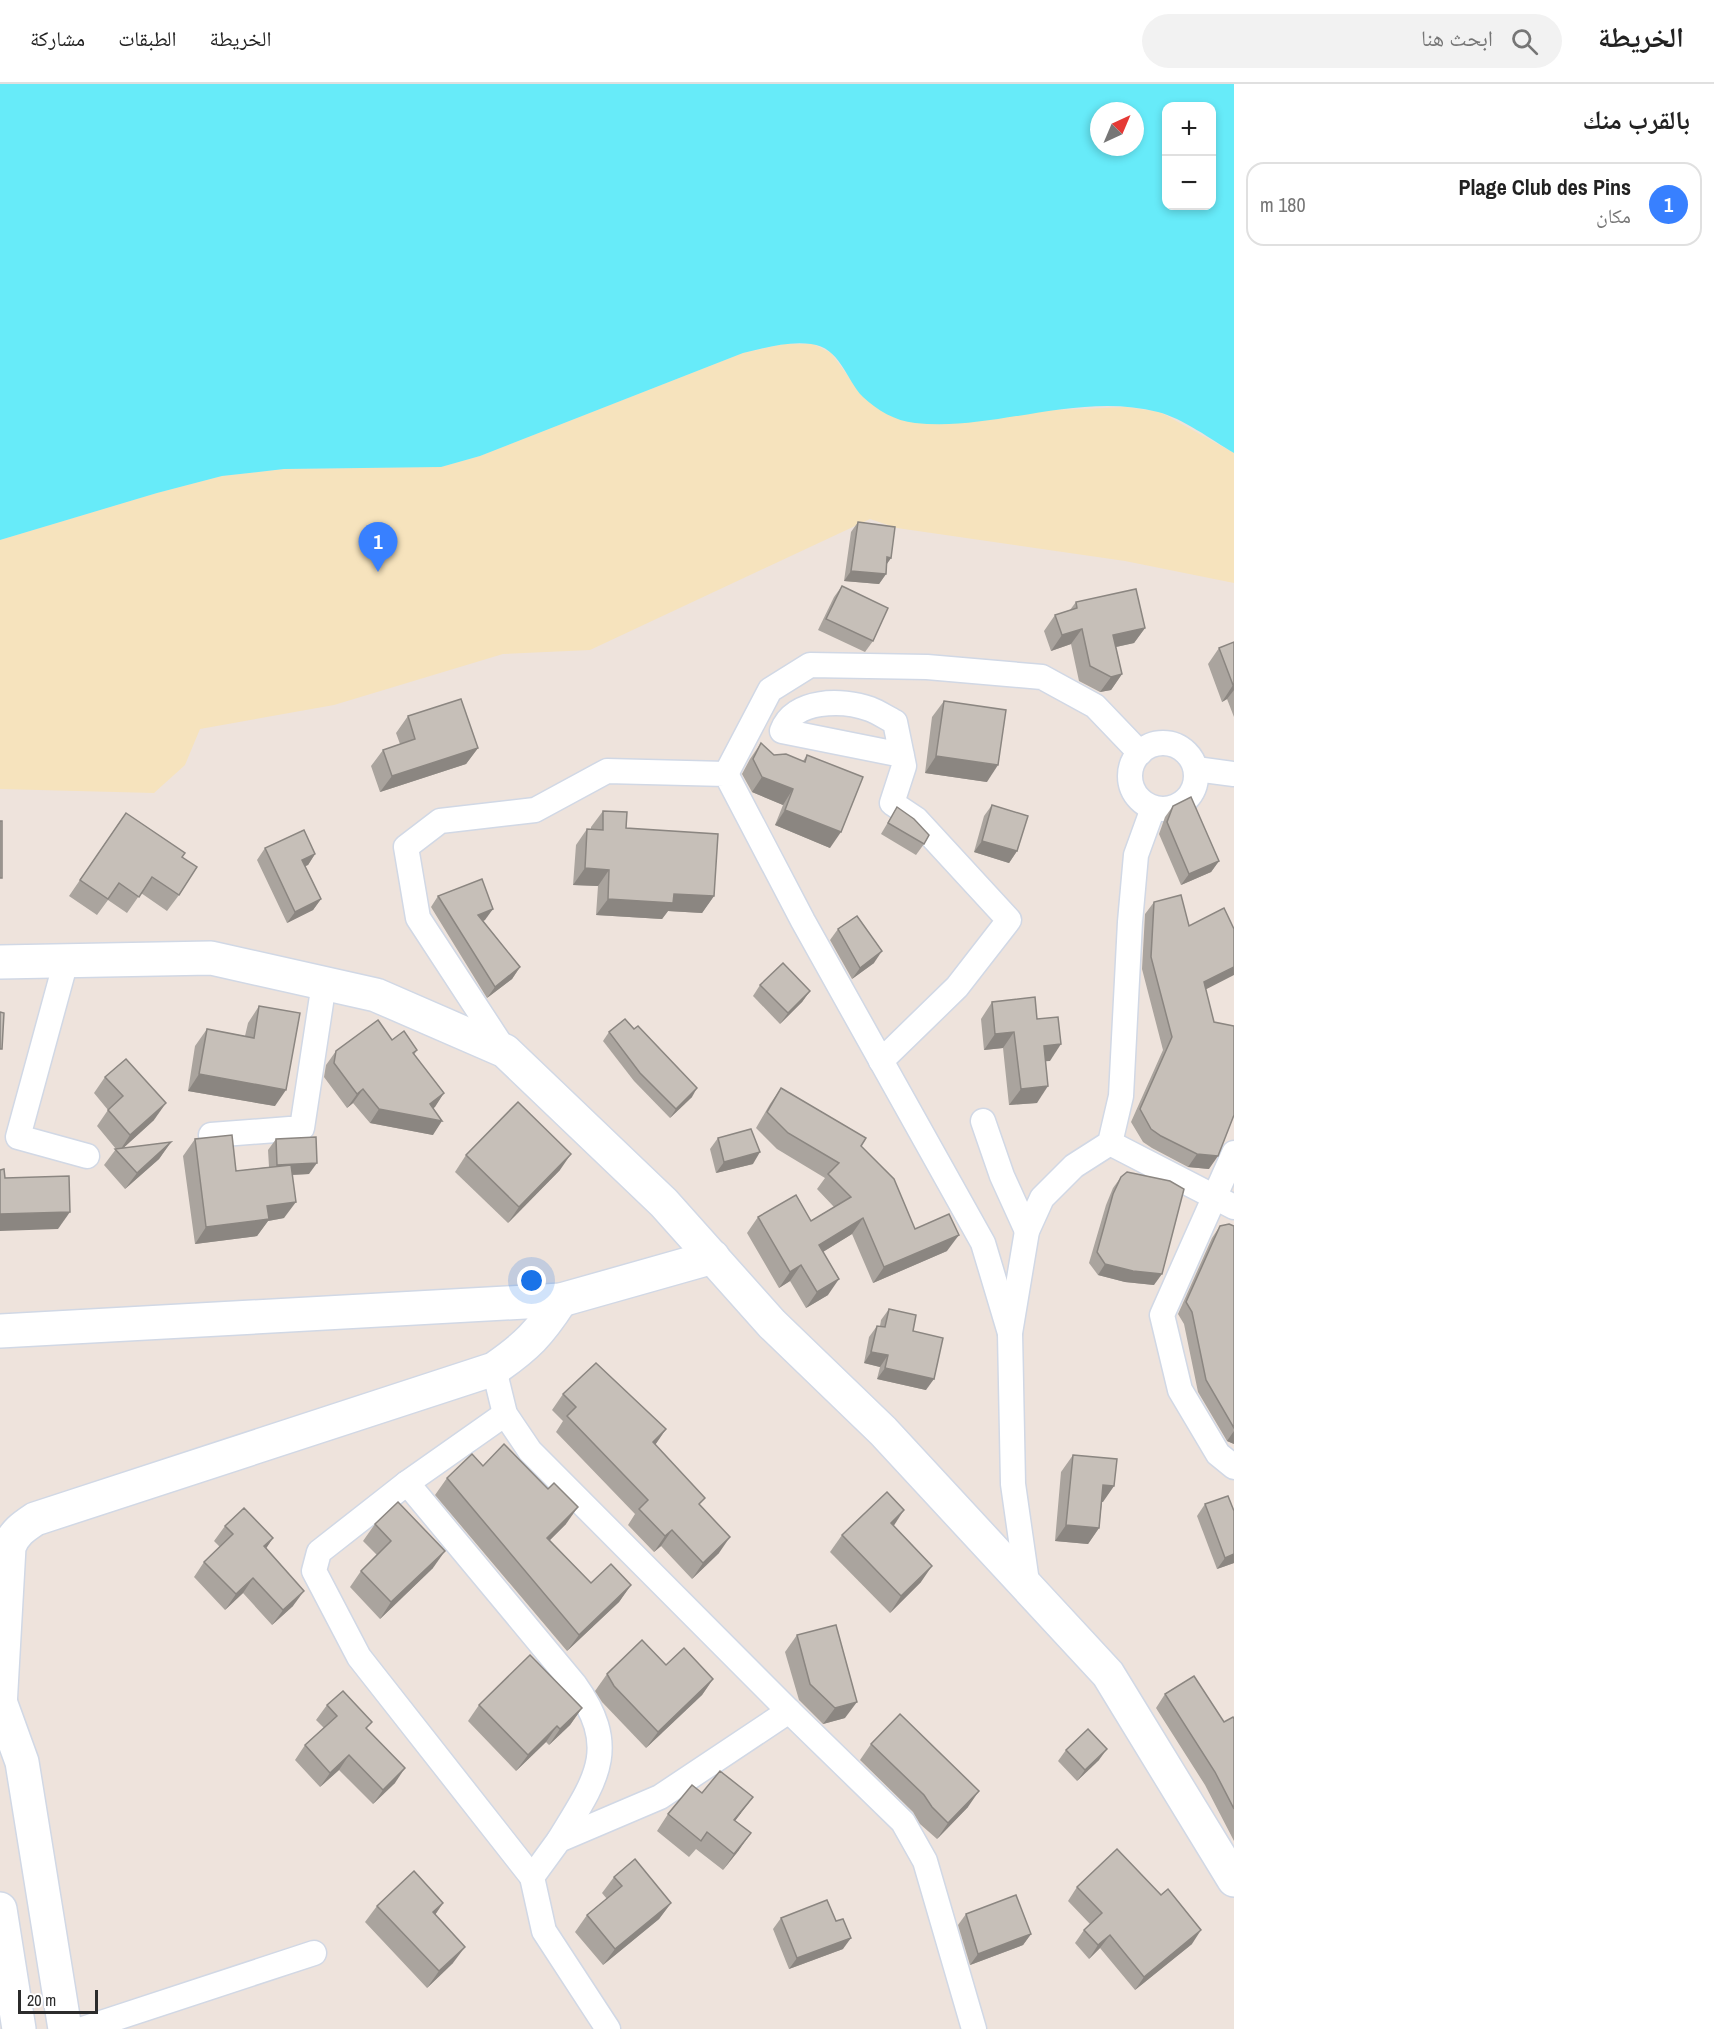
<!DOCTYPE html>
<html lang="ar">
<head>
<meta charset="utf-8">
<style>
	:root { --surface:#fff; --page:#f2f2f2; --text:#222; --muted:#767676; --line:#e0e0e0; --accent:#3880ff }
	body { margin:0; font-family:"Archivo Narrow","Noto Naskh Arabic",sans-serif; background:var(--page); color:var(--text); direction:rtl }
	.controls { position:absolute; right:18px; top:18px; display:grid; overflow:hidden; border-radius:12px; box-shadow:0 3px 9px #0003 }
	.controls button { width:54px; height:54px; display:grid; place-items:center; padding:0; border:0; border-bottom:2px solid var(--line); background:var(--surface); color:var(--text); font:30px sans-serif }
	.compass { position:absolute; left:1090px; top:18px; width:54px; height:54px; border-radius:50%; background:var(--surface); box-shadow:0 3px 9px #0003; rotate:44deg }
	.scale { position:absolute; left:18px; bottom:15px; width:80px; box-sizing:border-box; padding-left:6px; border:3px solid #2b2b2b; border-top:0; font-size:16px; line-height:21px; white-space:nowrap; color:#2b2b2b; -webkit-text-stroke:4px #fff; paint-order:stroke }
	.you { position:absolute; left:532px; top:1197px; width:21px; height:21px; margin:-15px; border:4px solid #fff; border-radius:50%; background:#1a73e8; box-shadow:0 0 0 9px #1a73e833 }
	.badge { display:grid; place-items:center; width:39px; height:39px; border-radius:50%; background:var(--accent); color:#fff; font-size:20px; font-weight:700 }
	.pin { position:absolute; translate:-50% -50px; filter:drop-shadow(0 2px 3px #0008) }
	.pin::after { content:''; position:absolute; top:32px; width:21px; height:18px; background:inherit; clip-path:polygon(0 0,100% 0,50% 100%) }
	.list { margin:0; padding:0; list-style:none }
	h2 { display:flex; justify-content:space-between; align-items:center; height:78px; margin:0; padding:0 24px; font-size:26px }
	h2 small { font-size:20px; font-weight:400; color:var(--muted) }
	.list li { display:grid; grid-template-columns:39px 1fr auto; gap:18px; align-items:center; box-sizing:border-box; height:84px; margin:0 12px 12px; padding:0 12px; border:2px solid var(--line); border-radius:18px }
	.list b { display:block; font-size:22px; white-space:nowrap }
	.list p { margin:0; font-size:20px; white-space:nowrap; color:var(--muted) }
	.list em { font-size:20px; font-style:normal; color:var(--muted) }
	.icon { flex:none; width:33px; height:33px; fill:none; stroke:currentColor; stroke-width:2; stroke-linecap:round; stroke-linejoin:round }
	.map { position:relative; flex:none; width:1234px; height:1945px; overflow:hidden; direction:ltr }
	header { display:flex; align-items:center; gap:36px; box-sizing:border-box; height:84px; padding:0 30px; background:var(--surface); border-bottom:2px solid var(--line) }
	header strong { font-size:28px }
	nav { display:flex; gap:33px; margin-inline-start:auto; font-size:21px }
	.search { width:420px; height:54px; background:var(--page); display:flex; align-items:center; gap:15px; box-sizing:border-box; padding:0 21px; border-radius:33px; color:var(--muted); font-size:22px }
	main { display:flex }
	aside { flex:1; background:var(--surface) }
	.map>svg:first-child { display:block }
</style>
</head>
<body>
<header>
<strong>الخريطة</strong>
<div class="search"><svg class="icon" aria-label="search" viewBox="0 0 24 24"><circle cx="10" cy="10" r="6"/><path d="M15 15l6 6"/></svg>ابحث هنا</div>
<nav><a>الخريطة</a><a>الطبقات</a><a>مشاركة</a></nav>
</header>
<main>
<aside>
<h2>بالقرب منك<small></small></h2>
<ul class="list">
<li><span class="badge">1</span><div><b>Plage Club des Pins</b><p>مكان</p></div><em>180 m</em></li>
</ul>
</aside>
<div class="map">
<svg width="1234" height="1945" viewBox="0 0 1234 1945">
	<rect width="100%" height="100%" fill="#eee3dc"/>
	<polygon fill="#f6e3bd" points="784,260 813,260 831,269 862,311 1057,326 1126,323 1160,328 1234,369 1234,499 1125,477 897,444 870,435 590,566 503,570 334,621 200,645 185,681 154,709 0,705 0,456 157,409 222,392 284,385 441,383 480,372 743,269"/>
	<path fill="#67ebf9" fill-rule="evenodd" d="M 0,0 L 1234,0 L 1234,369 C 1212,356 1182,334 1158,328 C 1078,307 993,348 915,339 C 895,337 877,326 863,313 C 846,296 840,263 811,260 C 788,257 765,264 743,269 L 480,372 L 441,383 L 284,385 L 222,392 L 157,409 L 0,456 ZM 1166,22 L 1212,22 L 1212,122 L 1166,122 ZM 1099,27 L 1135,27 L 1135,63 L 1099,63 Z"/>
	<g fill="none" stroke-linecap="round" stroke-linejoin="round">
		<g stroke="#d1d8e5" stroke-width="27">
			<g id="street">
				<circle cx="1163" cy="692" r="33"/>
				<polyline points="1196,685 1234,690"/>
				<polyline points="726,690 770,606 810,581 927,583 1042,593 1095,622 1140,669"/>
				<polyline points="66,877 18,1053 87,1072"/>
				<polyline points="505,967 418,834 406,763 440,737 535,726 607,687 726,690 803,837 983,1159 1010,1249"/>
				<path d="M 881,977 L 957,903 L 1009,836 L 916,735 L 892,719 L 904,682 L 895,638 C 887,634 878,628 870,625 C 842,615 793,615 782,647 L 902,671"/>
				<polyline points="983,1037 1002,1092 1027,1147"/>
				<polyline points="211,1051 302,1044 324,899"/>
				<polyline points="1110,1059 1234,1123"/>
				<polyline points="1234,1069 1162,1231 1180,1306 1218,1370 1234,1383"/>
				<polyline points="494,1285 505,1330 530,1367 789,1627 903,1738 925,1777 974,1945"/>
				<polyline points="505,1330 407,1399 319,1468 314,1487 359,1573 532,1793"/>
				<path d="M 407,1399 L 575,1601 C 621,1665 595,1697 559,1756"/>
				<polyline points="1028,1505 1013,1400 1010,1249 1027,1147 1042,1114 1074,1082 1110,1059 1121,1012 1130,838 1136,771 1153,724"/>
				<polyline points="83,1945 314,1869"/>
				<polyline points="608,1945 544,1847 532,1793 559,1756 660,1713 789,1627"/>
			</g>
		</g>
		<g stroke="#d1d8e5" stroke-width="36">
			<g id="secondary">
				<polyline points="0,878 211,874 376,911 505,967 664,1119 772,1240 883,1347 1108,1590 1234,1796"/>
				<polyline points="0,1247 561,1216 713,1173"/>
				<polyline points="1,1620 22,1678 65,1945"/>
				<path d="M 0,1623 L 9,1463 C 14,1449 23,1443 35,1435 L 494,1285 C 527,1262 539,1250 561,1216"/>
				<polyline points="0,1825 19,1945"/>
			</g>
		</g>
		<use href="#street" stroke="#fff" stroke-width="24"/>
		<use href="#secondary" stroke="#fff" stroke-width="33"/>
	</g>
	<g fill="#aaa49e">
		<polygon points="858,438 891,474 886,481 886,490 879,500 844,497 851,448"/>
		<polygon points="842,502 873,557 865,568 818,546 834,513"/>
		<polygon points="1076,518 1145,544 1134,559 1116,563 1122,590 1111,606 1100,608 1079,597 1071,560 1051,567 1044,547 1055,531 1070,526"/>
		<polygon points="1234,558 1234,633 1227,615 1222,618 1208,580 1219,564"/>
		<polygon points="944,617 987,698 925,689 932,633"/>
		<polygon points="408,632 478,664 466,680 380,708 371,682 383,666 400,660 396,649"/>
		<polygon points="761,659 774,671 803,677 807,671 830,764 775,741 783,721 752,708 742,690 750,675"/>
		<polygon points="992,721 1017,767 1009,779 974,768 984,732"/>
		<polygon points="1173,722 1219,777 1211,788 1181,801 1159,750 1165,733"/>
		<polygon points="897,723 924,760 916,771 881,750"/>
		<polygon points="603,727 714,812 702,829 668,827 662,835 596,831 598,802 573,801 576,761 587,745 591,745 591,743"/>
		<polygon points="126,729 182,773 179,811 167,827 141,809 127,829 108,816 97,831 69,812"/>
		<polygon points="265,764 315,770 308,781 305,782 321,815 313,826 287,839 257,776"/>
		<polygon points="438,812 485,836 483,837 520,883 512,895 487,914 431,823"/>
		<polygon points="1154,818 1206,906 1209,1085 1188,1083 1152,1064 1143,1058 1131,1038 1163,966 1142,885 1145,830"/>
		<polygon points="838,845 874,879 852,895 830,856"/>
		<polygon points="760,901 810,907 802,918 780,940 753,912"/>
		<polygon points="992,918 1037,935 1050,977 1046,977 1037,1019 1009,1021 1003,964 984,966 981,935"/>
		<polygon points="259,922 275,1022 188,1007 195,962 207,945 245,952 248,939"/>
		<polygon points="609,948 692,1013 670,1034 634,997 603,957"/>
		<polygon points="392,956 417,966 414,971 444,1009 433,1024 433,1051 370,1039 353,1019 347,1024 324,993 326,981 336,967"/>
		<polygon points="105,993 154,1036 123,1064 171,1058 159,1075 125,1105 104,1081 116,1065 97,1042 108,1026 94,1009"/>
		<polygon points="781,1004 861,1062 915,1145 947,1167 873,1199 852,1150 823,1168 828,1211 806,1224 790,1197 779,1204 747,1149 758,1133 811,1137 834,1123 817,1105 825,1094 777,1065 756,1044 770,1020"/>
		<polygon points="718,1054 753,1080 716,1089 710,1065"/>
		<polygon points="195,1055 236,1087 269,1083 268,1066 276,1055 309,1090 292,1091 284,1134 268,1137 257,1152 195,1160 183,1072"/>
		<polygon points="466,1071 560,1086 508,1139 455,1088"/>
		<polygon points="1121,1093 1154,1201 1125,1198 1098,1191 1089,1179 1106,1121 1113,1104"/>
		<polygon points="1220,1142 1234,1142 1234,1360 1227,1357 1198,1308 1184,1240 1178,1230 1212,1154"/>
		<polygon points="889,1225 913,1247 926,1306 877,1295 880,1283 864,1279 869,1253 877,1242 880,1242 881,1236"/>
		<polygon points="563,1310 666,1345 655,1361 700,1421 719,1469 692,1495 661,1462 654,1468 628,1441 635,1430 556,1348 563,1337 552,1326"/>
		<polygon points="1073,1371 1114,1402 1102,1418 1099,1444 1088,1460 1055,1457 1061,1388"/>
		<polygon points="483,1382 566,1440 550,1456 591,1499 631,1501 619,1518 567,1567 435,1411 447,1394"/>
		<polygon points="1205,1420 1234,1479 1217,1485 1197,1432"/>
		<polygon points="375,1440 433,1484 380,1535 350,1503 361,1487 377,1471 363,1457"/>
		<polygon points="225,1442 273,1454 266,1464 293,1522 272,1541 243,1509 225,1526 194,1493 204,1478 220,1463 214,1457"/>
		<polygon points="894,1442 921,1498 890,1529 830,1468 842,1451"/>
		<polygon points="797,1551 845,1634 823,1640 799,1616 785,1568"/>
		<polygon points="666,1581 713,1595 702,1611 646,1664 602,1618 595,1607 607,1590"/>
		<polygon points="1165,1610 1224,1638 1234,1635 1234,1757 1205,1701 1156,1624"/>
		<polygon points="327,1621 367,1646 395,1699 373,1720 339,1686 320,1703 295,1676 305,1661 324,1644 316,1636"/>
		<polygon points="479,1621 582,1624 570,1641 549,1661 546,1658 516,1687 468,1637"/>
		<polygon points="871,1660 968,1723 937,1755 920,1740 913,1728 860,1676"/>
		<polygon points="1066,1666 1099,1676 1077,1697 1058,1677"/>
		<polygon points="702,1709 741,1729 735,1737 739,1766 723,1786 696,1765 689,1773 657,1747 668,1730"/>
		<polygon points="614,1793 671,1819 659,1835 603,1881 575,1848 587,1831 607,1815 602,1809"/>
		<polygon points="1077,1803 1161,1811 1192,1860 1135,1906 1100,1864 1089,1875 1075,1859 1084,1846 1090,1840 1068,1817"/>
		<polygon points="443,1819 435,1831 453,1879 427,1904 365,1838 377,1822"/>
		<polygon points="966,1830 1031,1850 1023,1861 970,1881 958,1841"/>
		<polygon points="781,1834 836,1837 843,1865 789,1885 773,1845"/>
	</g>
	<g fill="#8b8681">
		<polygon points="887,473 891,474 884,484"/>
		<polygon points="851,487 886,490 879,500 844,497"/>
		<polygon points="1145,544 1134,559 1102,566 1113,551"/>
		<polygon points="1082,545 1071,560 1051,567 1062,551"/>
		<polygon points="1122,590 1111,606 1100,608 1111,593"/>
		<polygon points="1233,601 1234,601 1234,606 1227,615 1222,618"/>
		<polygon points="478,664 466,680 380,708 392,692"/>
		<polygon points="936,672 998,681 987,698 925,689"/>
		<polygon points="762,693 793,705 783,721 752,708"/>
		<polygon points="785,726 841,748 830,764 775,741"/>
		<polygon points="982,757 1017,767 1009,779 974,768"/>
		<polygon points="315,770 308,781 294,787 302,776"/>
		<polygon points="1219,777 1211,788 1181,801 1189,790"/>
		<polygon points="585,784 609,786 598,802 573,801"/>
		<polygon points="674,810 714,812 702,829 668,827 662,835 596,831 608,815"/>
		<polygon points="321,815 313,826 287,839 295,828"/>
		<polygon points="493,825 485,836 470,842 478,831"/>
		<polygon points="882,867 874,879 852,895 860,884"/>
		<polygon points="520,883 512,895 487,914 495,903"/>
		<polygon points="1234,883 1234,891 1195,911 1204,898"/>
		<polygon points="810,907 802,918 780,940 788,929"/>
		<polygon points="1014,948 1003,964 984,966 995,950"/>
		<polygon points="1061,960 1050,977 1033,978 1044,962"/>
		<polygon points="199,990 286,1006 275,1022 188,1007"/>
		<polygon points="1048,1002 1037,1019 1009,1021 1021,1005"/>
		<polygon points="697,1004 692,1013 670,1034 676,1025"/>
		<polygon points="363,1005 353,1019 347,1024 357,1010"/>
		<polygon points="444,1009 435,1023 422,1033 442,1037 433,1051 370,1039 379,1025 430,1020"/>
		<polygon points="166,1019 154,1036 119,1068 130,1051"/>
		<polygon points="171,1058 159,1075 125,1105 137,1089"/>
		<polygon points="760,1068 753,1080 716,1089 724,1078"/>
		<polygon points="571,1070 560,1086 508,1139 519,1123"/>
		<polygon points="1197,1070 1218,1072 1209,1085 1188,1083"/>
		<polygon points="317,1079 309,1090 269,1092 277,1081"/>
		<polygon points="296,1118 284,1134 268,1137 257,1152 195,1160 206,1143 267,1122"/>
		<polygon points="70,1128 58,1145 0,1147 0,1130"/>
		<polygon points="863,1134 852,1150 808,1177 819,1161"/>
		<polygon points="959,1151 947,1167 873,1199 884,1183"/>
		<polygon points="1105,1180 1162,1190 1154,1201 1125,1198 1098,1191"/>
		<polygon points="801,1181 790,1197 779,1204 790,1188"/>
		<polygon points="839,1195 828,1211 806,1224 817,1208"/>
		<polygon points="871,1268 888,1271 880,1283 864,1279"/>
		<polygon points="885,1284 934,1295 926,1306 877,1295"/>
		<polygon points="666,1345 655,1361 653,1358"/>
		<polygon points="1234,1347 1234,1360 1227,1357"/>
		<polygon points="1103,1401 1114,1402 1103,1418 1092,1418"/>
		<polygon points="578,1423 566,1440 536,1470 547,1454"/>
		<polygon points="904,1426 893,1443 891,1439"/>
		<polygon points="1066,1441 1099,1444 1088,1460 1055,1457"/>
		<polygon points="672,1446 661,1462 654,1468 665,1452"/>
		<polygon points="730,1453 719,1469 692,1495 703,1479"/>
		<polygon points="273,1454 263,1469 264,1462"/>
		<polygon points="445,1467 433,1484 380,1535 391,1518"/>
		<polygon points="1234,1470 1234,1479 1217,1485 1225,1474"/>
		<polygon points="932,1482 921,1498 890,1529 901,1512"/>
		<polygon points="253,1494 243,1509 225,1526 236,1510"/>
		<polygon points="631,1501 619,1518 567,1567 579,1551"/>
		<polygon points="304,1507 293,1522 272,1541 283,1526"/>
		<polygon points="713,1595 702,1611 646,1664 658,1648"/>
		<polygon points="857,1618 845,1634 823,1640 835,1624"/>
		<polygon points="582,1624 570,1641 549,1661 560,1645"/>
		<polygon points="557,1642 546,1658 516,1687 528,1671"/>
		<polygon points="1107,1665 1099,1676 1077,1697 1085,1686"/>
		<polygon points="349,1671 339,1686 320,1703 330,1689"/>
		<polygon points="405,1684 395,1699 373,1720 383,1706"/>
		<polygon points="979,1707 968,1723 937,1755 948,1739"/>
		<polygon points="753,1713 741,1729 723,1752 734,1736"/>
		<polygon points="751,1749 739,1766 723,1786 734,1770"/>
		<polygon points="443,1819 432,1835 433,1828"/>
		<polygon points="671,1819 659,1835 603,1881 615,1865"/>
		<polygon points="1201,1846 1192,1860 1135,1906 1144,1893"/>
		<polygon points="1031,1850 1023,1861 970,1881 978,1870"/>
		<polygon points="1110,1851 1100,1864 1089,1875 1098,1861"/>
		<polygon points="851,1854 843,1865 789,1885 797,1874"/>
		<polygon points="465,1863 453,1879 427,1904 439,1887"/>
	</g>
	<g fill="#c6bfb8" stroke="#8b8681" stroke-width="1.5">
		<polygon points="858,438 895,443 891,474 887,473 886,490 851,487"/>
		<polygon points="842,502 888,524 873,557 826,535"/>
		<polygon points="1136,505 1145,544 1113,551 1122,590 1111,593 1090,582 1082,545 1062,551 1055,531 1077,524 1076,518"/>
		<polygon points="1234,558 1234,601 1233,601 1219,564"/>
		<polygon points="461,615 478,664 392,692 383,666 415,655 408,632"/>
		<polygon points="944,617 1006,626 998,681 936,672"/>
		<polygon points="761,659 774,671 786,670 805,678 807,671 863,693 841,748 785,726 793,705 762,693 753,675"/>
		<polygon points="1191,713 1219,777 1189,790 1167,738 1173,722"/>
		<polygon points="992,721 1028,732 1017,767 982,757"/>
		<polygon points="897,723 914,735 929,751 924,760 888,739"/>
		<polygon points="603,727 627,728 626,744 718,750 714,812 674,810 673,819 608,815 609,786 585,784 587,745 603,746"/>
		<polygon points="126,729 185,769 182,773 197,783 179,811 152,793 139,813 119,799 108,815 80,796"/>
		<rect x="0" y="737" width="2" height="57"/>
		<polygon points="304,746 315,770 302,776 321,815 295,828 265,764"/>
		<polygon points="482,795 493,825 478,831 520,883 495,903 438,812"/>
		<polygon points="1181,811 1189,842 1224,824 1234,845 1234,883 1204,898 1214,938 1234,942 1234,1031 1218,1072 1197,1070 1161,1052 1151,1045 1140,1025 1172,953 1151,873 1154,818"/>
		<polygon points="857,832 882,867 860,884 838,845"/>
		<polygon points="783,879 810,907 788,929 760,901"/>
		<polygon points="1035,913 1037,935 1058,933 1061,960 1044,962 1048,1002 1021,1005 1014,948 995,950 992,918"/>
		<polygon points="259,922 300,929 286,1006 199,990 207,945 254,954"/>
		<polygon points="0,928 4,929 2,965 0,965"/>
		<polygon points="625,935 634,945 638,942 697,1004 676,1025 640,989 609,948"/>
		<polygon points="378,936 392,956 404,947 417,966 413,969 444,1009 430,1020 442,1037 379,1025 363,1005 357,1010 334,979 336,967"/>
		<polygon points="126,975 166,1019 130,1051 108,1026 123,1012 105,993"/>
		<polygon points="781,1004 866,1054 861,1062 894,1095 915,1145 949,1130 959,1151 884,1183 863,1134 819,1161 839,1195 817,1208 801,1181 790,1188 758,1133 796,1111 811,1137 851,1113 828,1090 839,1079 788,1049 767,1028"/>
		<polygon points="518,1018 571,1070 519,1123 466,1071"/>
		<polygon points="751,1045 760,1068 724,1078 718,1054"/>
		<polygon points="232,1051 236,1087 291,1081 296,1118 267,1122 269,1135 206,1143 195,1055"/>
		<polygon points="316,1053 317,1079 277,1081 276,1055"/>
		<polygon points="171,1058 137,1089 115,1065"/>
		<polygon points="4,1085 5,1094 69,1092 70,1128 0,1130 0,1086"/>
		<polygon points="1127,1088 1170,1097 1184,1105 1162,1190 1133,1187 1105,1180 1097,1168 1113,1110 1121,1093"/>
		<polygon points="1229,1140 1234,1142 1234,1344 1206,1296 1192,1228 1186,1218 1220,1142"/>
		<polygon points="889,1225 916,1231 913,1247 943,1254 934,1295 885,1284 888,1271 871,1268 877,1242 885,1243"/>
		<polygon points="596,1279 666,1345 653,1358 705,1414 699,1420 730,1453 703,1479 672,1446 665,1452 639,1425 648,1416 567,1332 576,1323 563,1310"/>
		<polygon points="504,1360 548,1405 554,1399 578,1423 547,1454 591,1499 611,1480 631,1501 579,1551 447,1394 472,1370 483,1382"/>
		<polygon points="1073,1371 1117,1375 1114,1402 1103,1401 1099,1444 1066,1441"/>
		<polygon points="887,1408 904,1426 891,1439 932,1482 901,1512 842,1451"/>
		<polygon points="1228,1412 1234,1427 1234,1470 1225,1474 1205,1420"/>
		<polygon points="398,1418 445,1467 391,1518 361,1487 391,1457 375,1440"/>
		<polygon points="244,1424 273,1454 264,1462 304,1507 283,1526 253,1494 236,1510 204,1478 233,1450 225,1442"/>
		<polygon points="836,1541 857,1618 835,1624 810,1600 797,1551"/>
		<polygon points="642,1556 666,1581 684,1564 713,1595 658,1648 614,1602 607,1590"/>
		<polygon points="530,1571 582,1624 560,1645 557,1642 528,1671 479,1621"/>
		<polygon points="1194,1592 1224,1638 1233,1633 1234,1635 1234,1725 1215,1688 1165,1610"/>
		<polygon points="343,1607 372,1638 366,1644 405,1684 383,1706 349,1671 330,1689 305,1661 337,1632 327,1621"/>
		<polygon points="900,1630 979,1707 948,1739 932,1723 924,1711 871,1660"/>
		<polygon points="1088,1645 1107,1665 1085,1686 1066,1666"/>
		<polygon points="720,1687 753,1713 734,1736 751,1749 734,1770 707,1748 701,1757 668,1730 692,1701 702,1709"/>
		<polygon points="1117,1765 1161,1811 1168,1805 1201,1846 1144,1893 1110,1851 1098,1861 1084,1846 1102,1829 1077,1803"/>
		<polygon points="635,1775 671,1819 615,1865 587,1831 622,1802 614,1793"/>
		<polygon points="414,1787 443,1819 433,1828 465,1863 439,1887 377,1822"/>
		<polygon points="1016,1811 1031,1850 978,1870 966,1830"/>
		<polygon points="827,1816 836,1837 843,1835 851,1854 797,1874 781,1834"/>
	</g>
</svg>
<div class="controls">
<button>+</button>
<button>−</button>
</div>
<svg class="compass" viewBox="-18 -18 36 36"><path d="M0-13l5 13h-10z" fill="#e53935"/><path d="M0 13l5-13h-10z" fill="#767676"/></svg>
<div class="scale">20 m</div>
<div class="you"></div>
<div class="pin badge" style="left:378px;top:488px">1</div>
</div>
</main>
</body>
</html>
